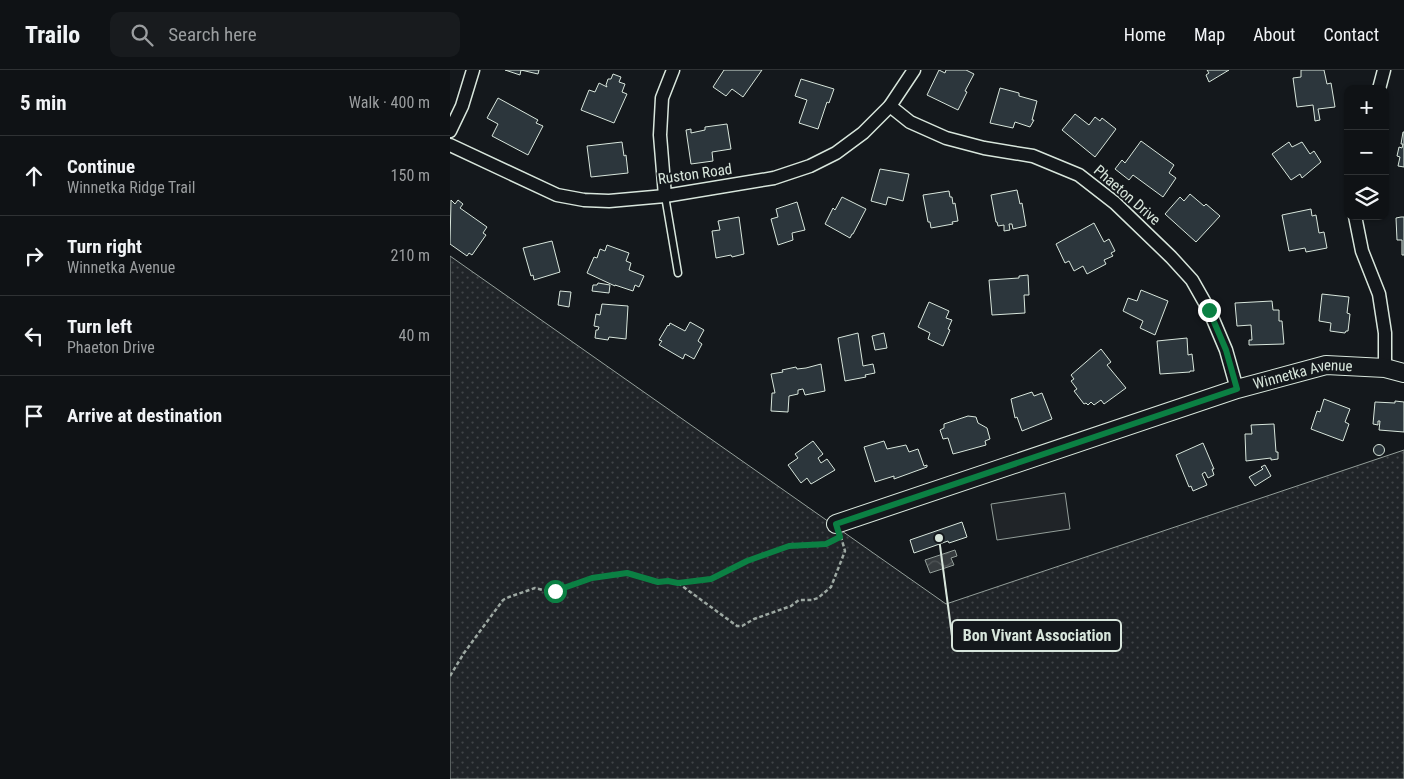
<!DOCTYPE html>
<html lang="en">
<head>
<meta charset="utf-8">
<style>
	:root { --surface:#0f1215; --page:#181b1e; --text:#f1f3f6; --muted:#9b9ea0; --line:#2f3234 }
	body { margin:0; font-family:"Roboto Condensed",sans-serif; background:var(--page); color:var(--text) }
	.controls { position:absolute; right:15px; top:15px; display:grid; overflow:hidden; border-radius:10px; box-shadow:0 1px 4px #0004 }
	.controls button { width:45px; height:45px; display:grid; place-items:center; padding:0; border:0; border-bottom:1px solid var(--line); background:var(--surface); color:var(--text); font:25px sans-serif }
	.stop { position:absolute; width:15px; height:15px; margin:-11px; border:4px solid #0b8043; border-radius:50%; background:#fff }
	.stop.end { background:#0b8043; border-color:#fff; box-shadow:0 1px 5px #0008 }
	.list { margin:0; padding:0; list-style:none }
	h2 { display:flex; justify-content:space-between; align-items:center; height:65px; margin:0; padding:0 20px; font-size:21px }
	h2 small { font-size:16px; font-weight:400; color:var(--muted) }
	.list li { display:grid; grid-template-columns:32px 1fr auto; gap:15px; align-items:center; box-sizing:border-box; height:80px; padding:0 20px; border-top:1px solid var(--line) }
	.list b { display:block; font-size:19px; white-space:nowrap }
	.list p { margin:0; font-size:16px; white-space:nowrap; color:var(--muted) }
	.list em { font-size:16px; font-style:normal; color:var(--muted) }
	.icon { flex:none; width:28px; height:28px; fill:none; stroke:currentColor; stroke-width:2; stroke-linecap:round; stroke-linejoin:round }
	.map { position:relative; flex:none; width:954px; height:709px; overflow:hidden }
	header { display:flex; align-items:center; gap:30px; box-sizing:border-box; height:70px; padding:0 25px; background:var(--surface); border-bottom:1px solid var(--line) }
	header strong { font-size:24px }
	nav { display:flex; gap:28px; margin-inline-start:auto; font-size:18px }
	.search { width:350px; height:45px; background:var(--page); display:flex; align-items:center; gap:12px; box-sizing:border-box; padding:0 18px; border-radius:10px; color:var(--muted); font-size:19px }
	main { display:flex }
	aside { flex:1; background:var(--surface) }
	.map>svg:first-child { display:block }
</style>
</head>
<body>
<header>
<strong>Trailo</strong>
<div class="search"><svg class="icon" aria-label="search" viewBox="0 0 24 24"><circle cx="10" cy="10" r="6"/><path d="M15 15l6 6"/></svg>Search here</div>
<nav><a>Home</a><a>Map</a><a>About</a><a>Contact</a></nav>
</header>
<main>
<aside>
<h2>5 min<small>Walk · 400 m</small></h2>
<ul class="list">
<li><svg class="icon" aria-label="ahead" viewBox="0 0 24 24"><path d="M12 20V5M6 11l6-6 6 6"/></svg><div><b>Continue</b><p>Winnetka Ridge Trail</p></div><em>150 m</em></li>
<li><svg class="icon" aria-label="right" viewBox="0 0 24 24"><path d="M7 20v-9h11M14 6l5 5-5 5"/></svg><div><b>Turn right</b><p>Winnetka Avenue</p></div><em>210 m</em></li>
<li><svg class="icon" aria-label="left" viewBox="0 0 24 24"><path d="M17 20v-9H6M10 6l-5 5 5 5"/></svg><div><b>Turn left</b><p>Phaeton Drive</p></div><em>40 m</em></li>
<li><svg class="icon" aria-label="arrive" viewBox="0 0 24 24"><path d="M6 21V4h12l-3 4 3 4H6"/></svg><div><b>Arrive at destination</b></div></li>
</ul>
</aside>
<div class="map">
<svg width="954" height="709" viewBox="0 0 954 709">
	<defs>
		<pattern id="grass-dots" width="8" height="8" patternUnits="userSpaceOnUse" patternTransform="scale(1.25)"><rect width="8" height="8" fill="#202428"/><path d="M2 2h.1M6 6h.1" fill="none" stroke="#404447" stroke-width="1.8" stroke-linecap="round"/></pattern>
		<pattern id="water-waves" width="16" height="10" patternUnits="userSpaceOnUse" patternTransform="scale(1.25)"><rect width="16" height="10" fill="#363b3e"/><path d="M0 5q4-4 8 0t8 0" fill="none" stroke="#525759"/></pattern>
	</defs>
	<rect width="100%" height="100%" fill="#14181c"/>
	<polygon fill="url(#grass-dots)" stroke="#939e99" points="0,186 496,534 954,380 954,709 0,709"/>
	<polygon fill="#202428" stroke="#939e99" points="615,423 620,459 547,470 541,434"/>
	<polygon fill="url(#water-waves)" stroke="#939e99" points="505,480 507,486 501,488 504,495 480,503 475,490"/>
	<g fill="#2c363c" stroke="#d8e6dc">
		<polygon points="55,0 89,0 88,4 71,0 70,5"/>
		<polygon points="274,0 312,0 293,27 282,19 276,26 263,17"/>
		<polygon points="489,0 495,3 496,0 516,0 524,4 515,21 517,22 508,40 477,25"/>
		<polygon points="757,0 779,0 759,12 756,5 759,3"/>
		<polygon points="851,0 874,0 877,14 881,13 885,37 868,39 870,50 865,51 863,35 847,37 843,8 851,7"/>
		<polygon points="163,4 171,7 169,12 175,14 172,22 177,24 164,53 131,40 139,20 145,22 149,13 157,17 156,15 158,9 161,9"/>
		<polygon points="351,9 384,19 379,33 377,32 368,59 349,53 357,30 345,26"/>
		<polygon points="550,18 569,23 569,26 587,31 582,50 584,50 580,57 565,52 563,58 540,53"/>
		<polygon points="48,28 88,50 86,53 93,56 78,85 42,66 48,54 37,48"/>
		<polygon points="625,44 639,55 645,47 650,51 652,48 666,59 645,87 612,60"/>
		<polygon points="277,54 281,79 262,82 263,91 241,94 236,60 241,59 241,63 255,60 255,57"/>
		<polygon points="953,62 954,62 954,97 948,96 950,87 947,86 949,77 952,78 953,74 951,74"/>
		<polygon points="691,71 724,95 719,103 726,108 713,127 683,105 679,110 665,99 672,90 675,93"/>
		<polygon points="172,72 174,86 176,85 178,103 141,107 137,76"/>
		<polygon points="839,72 842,77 852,72 860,84 864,81 871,92 852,108 850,104 841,110 822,84"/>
		<polygon points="430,99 459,104 453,131 438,127 436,135 421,131"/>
		<polygon points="567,120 570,134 572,133 576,156 563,159 562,154 559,154 560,160 554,161 554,155 548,156 547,152 546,152 541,125"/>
		<polygon points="499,121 500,127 502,127 503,134 505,133 508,151 502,152 503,154 481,158 480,152 478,152 473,125"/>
		<polygon points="740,124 754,136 756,134 770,146 746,172 715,144 730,127 734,131"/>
		<polygon points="392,127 416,139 403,164 402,164 400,168 375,154 383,138 385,140"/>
		<polygon points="1,130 5,134 8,130 13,134 10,138 37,157 33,163 36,165 22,185 19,183 17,186 0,174"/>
		<polygon points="347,132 355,160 342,163 343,170 328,175 321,149 328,147 326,139"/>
		<polygon points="861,139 862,146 866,145 869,163 874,162 877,178 856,182 855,178 839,181 832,145"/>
		<polygon points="289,147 294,184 282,187 281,185 266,188 262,161 270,160 268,151"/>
		<polygon points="951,147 954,147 954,185 952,185 952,170 947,170 946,148"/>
		<polygon points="644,153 654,172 659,169 665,181 661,183 663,186 654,190 656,194 637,204 633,196 624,201 619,191 615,193 606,174"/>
		<polygon points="102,171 110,202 84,210 83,205 81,206 73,178"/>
		<polygon points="157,175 179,183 176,191 181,193 179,200 194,206 189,217 185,215 183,221 165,215 165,216 137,203 144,187 147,188 150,179 155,181"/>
		<polygon points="578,205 579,225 574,225 575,243 542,245 539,210 569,208 569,206"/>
		<polygon points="148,213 160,215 159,223 142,221 143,215 147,215"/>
		<polygon points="691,220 718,231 705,265 690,258 693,251 673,241 678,228 687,231"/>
		<polygon points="110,221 121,222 119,237 108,235"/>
		<polygon points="872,224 899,227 897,243 900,244 898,261 896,261 895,263 880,261 881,253 869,251"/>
		<polygon points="822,231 823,240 829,240 829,251 832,251 834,274 799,275 799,270 802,270 801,255 787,256 785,233"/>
		<polygon points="479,232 499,241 496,248 502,250 498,259 500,260 493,276 478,269 480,263 468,257"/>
		<polygon points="152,234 178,236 176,269 159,267 158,270 145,268 146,260 148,260 149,257 144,256 146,244 150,245"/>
		<polygon points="240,252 254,260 248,271 252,274 244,289 235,284 233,289 209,275 212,271 209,270 218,255 219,256 220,253 235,261"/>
		<polygon points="408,263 413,296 423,294 425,303 415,305 416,307 395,311 388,268"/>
		<polygon points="434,263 437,278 425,280 422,266"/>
		<polygon points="737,268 738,285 742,284 744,301 740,301 740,302 710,304 707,271"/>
		<polygon points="651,279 661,292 657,295 676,318 654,334 651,330 644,335 641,332 638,335 636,333 634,334 624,321 627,319 621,311 624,309 621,305"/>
		<polygon points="371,294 375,321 355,325 353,319 348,320 348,324 339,326 338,342 321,341 322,323 325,323 321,304 333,302 332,300 346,297 347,299 356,298"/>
		<polygon points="582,322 584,326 592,323 602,349 572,361 567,347 565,348 561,329"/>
		<polygon points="874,329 900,339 895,352 899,354 893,371 861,359 867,341 870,342"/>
		<polygon points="945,331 954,332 954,362 929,360 930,351 928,351 928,355 923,354 925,332 945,333"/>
		<polygon points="518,346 526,347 528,353 537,358 540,369 535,371 536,375 503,384 498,368 493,369 490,360 494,358 494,354"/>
		<polygon points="824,354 826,382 828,382 828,389 821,390 821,388 796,391 795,364 802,364 801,355"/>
		<polygon points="363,371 373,384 368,388 371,393 377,389 385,400 361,414 357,408 351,413 338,395 348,388 345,384"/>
		<polygon points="434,371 437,379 456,375 459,382 468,379 474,396 477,395 477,397 444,409 444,406 425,412 414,377"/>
		<polygon points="753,373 764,399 762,399 764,405 758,408 755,402 752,404 757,415 743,421 741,416 739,417 726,385"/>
		<circle cx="929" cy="380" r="5.5"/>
		<polygon points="815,395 821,406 805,416 799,407 813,399 811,397"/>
		<polygon points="512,452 517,467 499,473 498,471 464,483 460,470"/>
	</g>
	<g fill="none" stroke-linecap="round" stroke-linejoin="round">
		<g stroke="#d8e6dc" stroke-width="9">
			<polyline id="lane" points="215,126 228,203"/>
		</g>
		<g stroke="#d8e6dc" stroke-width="15">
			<g id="street">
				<polyline points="929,19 934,0"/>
				<polyline points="440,36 460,52 496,68 534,78 583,86 629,105 665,133 721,187 742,210 759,240 776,280 787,319"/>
				<polyline points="0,61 12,36 23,0"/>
				<polyline points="0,75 107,125 134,130 159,131 215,126 324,108 360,96 386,83 413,63 440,36 464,0"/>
				<polyline points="215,126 210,65 212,28 223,0"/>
				<polyline points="905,146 912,181 929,224 935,263 935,298"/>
			</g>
		</g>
		<g stroke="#d8e6dc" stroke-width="20">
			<g id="secondary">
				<path id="s1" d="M 386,454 L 787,319 L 876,295 L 935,298 L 954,303"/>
			</g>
		</g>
		<g stroke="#9da8a2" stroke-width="2.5" stroke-dasharray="4 2.5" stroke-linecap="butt">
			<polyline points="228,513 287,556 292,556 304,549 341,536 349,530 362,530 368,528 381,517 395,481 391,467"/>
			<polyline points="0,606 14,583 53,530 59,527 85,518 101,522 142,508 177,503 208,512 218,511 228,513 261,509 297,491 339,476 376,474 386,469"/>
		</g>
		<use href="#lane" stroke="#14181c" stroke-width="6"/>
		<use href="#street" stroke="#14181c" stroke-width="12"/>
		<use href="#secondary" stroke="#14181c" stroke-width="18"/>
	</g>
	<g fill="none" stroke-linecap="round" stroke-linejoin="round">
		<polyline stroke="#0b8043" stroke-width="6" points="105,521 142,508 177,503 208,512 218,511 228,513 261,509 297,491 339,476 376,474 390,467 386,454 787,319 776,280 759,240"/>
	</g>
	<g text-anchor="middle" stroke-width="4" stroke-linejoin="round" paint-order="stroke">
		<g font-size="15" fill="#d8e6dc" stroke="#14181c">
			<text transform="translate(245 104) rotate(-8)" y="5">Ruston Road</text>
			<text transform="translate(677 125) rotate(41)" y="5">Phaeton Drive</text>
			<text dy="5" stroke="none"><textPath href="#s1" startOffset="491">Winnetka Avenue</textPath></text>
		</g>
	</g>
	<path fill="none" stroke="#d8e6dc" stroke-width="2" d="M489 468L502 566"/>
	<circle fill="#d8e6dc" stroke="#14181c" stroke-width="2" cx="489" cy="468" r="5"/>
	<rect fill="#14181c" stroke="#d8e6dc" stroke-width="2" x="502" y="550" width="169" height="31" rx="5"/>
	<g font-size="16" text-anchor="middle" font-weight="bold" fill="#d8e6dc">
		<text x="587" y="571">Bon Vivant Association</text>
	</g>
</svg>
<div class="controls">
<button>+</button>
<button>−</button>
<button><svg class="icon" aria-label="layers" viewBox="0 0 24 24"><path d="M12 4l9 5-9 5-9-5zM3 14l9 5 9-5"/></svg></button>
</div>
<div class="stop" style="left:105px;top:521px"></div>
<div class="stop end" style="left:759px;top:240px"></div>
</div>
</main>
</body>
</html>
